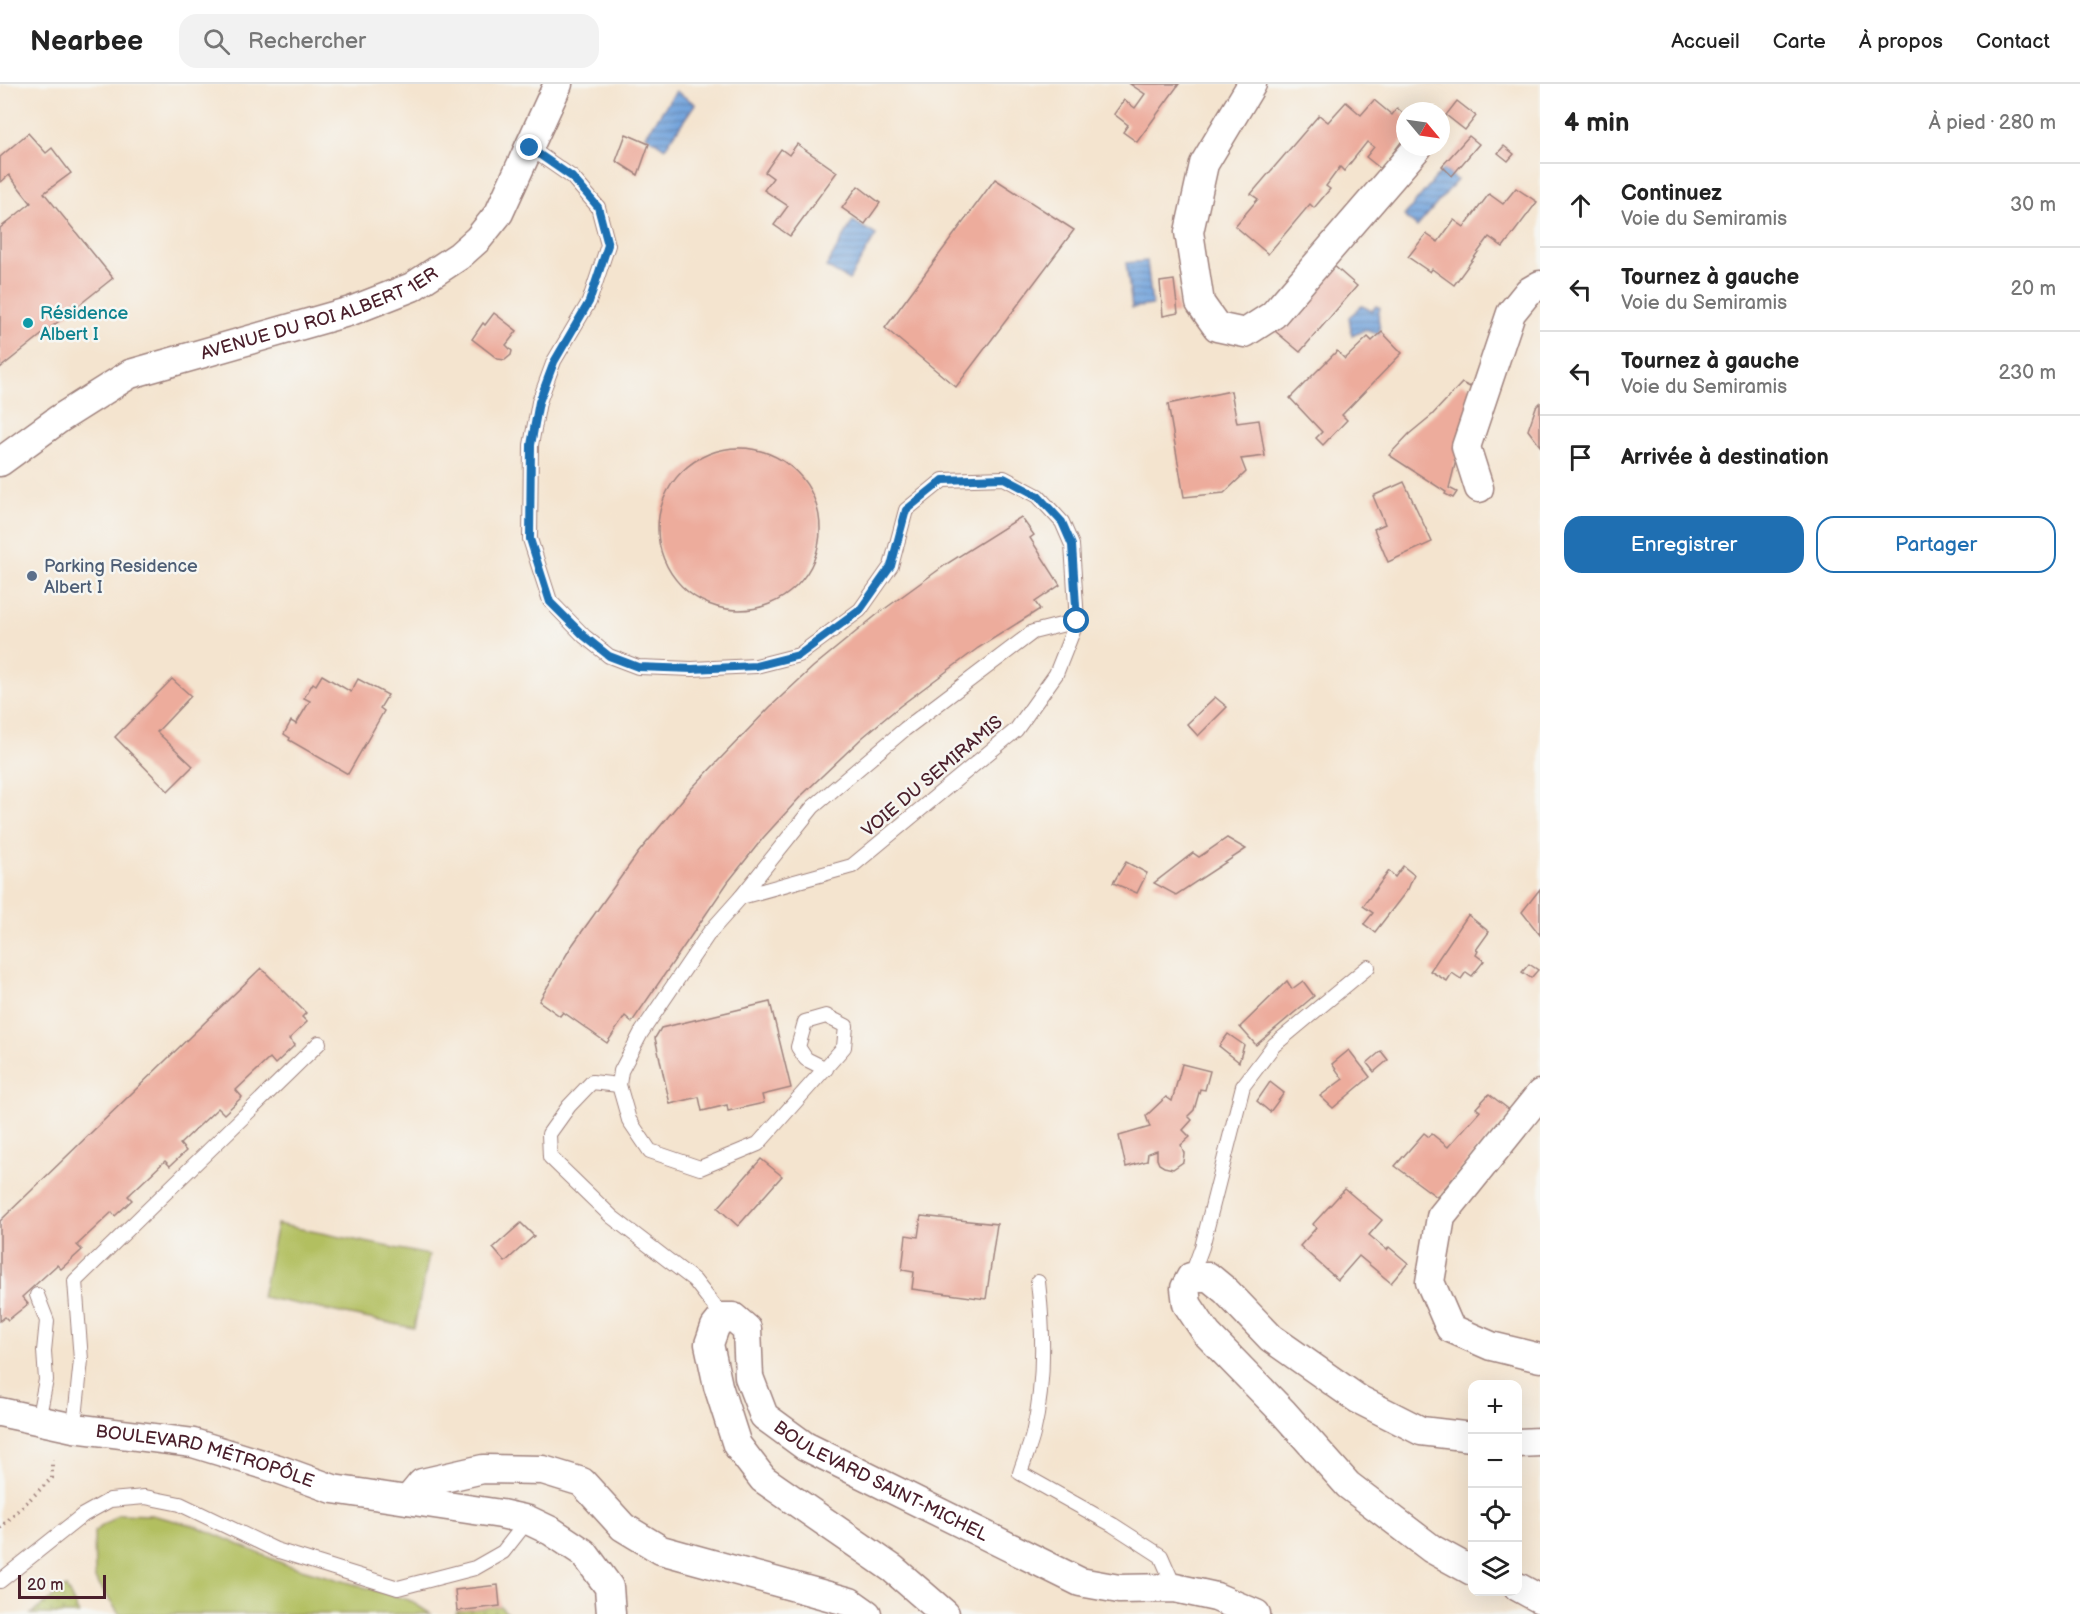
<!DOCTYPE html>
<html lang="fr">
<head>
<meta charset="utf-8">
<style>
	:root { --surface:#fff; --page:#f2f2f2; --text:#222; --muted:#767676; --line:#e0e0e0; --accent:#1f6fb2 }
	body { margin:0; font-family:"Balsamiq Sans",sans-serif; background:var(--page); color:var(--text) }
	.controls { position:absolute; right:18px; bottom:18px; display:grid; overflow:hidden; border-radius:12px; box-shadow:0 6px 24px #0002 }
	.controls button { width:54px; height:54px; display:grid; place-items:center; padding:0; border:0; border-bottom:2px solid var(--line); background:var(--surface); color:var(--text); font:30px sans-serif }
	.compass { position:absolute; left:1396px; top:18px; width:54px; height:54px; border-radius:50%; background:var(--surface); box-shadow:0 6px 24px #0002; rotate:119deg }
	.scale { position:absolute; left:18px; bottom:15px; width:88px; box-sizing:border-box; padding-left:6px; border:3px solid #4a1f2b; border-top:0; font-size:16px; line-height:21px; white-space:nowrap; color:#4a1f2b; -webkit-text-stroke:4px #f6f6f2; paint-order:stroke }
	.stop { position:absolute; width:18px; height:18px; margin:-14px; border:4px solid #1f6fb2; border-radius:50%; background:#fff }
	.stop.end { background:#1f6fb2; border-color:#fff; box-shadow:0 2px 6px #0008 }
	.list { margin:0; padding:0; list-style:none }
	h2 { display:flex; justify-content:space-between; align-items:center; height:78px; margin:0; padding:0 24px; font-size:26px }
	h2 small { font-size:20px; font-weight:400; color:var(--muted) }
	.list li { display:grid; grid-template-columns:39px 1fr auto; gap:18px; align-items:center; box-sizing:border-box; height:84px; padding:0 24px; border-top:2px solid var(--line) }
	.list b { display:block; font-size:22px; white-space:nowrap }
	.list p { margin:0; font-size:20px; white-space:nowrap; color:var(--muted) }
	.list em { font-size:20px; font-style:normal; color:var(--muted) }
	.actions { display:flex; gap:12px; padding:18px 24px }
	.actions a { flex:1; padding:14px 0; border:2px solid var(--accent); border-radius:18px; text-align:center; font-size:21px; color:var(--accent) }
	.actions .main { background:var(--accent); color:#fff }
	.icon { flex:none; width:33px; height:33px; fill:none; stroke:currentColor; stroke-width:2; stroke-linecap:round; stroke-linejoin:round }
	.map { position:relative; flex:none; width:1540px; height:1530px; overflow:hidden }
	header { display:flex; align-items:center; gap:36px; box-sizing:border-box; height:84px; padding:0 30px; background:var(--surface); border-bottom:2px solid var(--line) }
	header strong { font-size:28px }
	nav { display:flex; gap:33px; margin-inline-start:auto; font-size:21px }
	.search { width:420px; height:54px; background:var(--page); display:flex; align-items:center; gap:15px; box-sizing:border-box; padding:0 21px; border-radius:18px; color:var(--muted); font-size:22px }
	main { display:flex }
	aside { flex:1; background:var(--surface) }
	.map>svg:first-child { display:block }
</style>
</head>
<body>
<header>
<strong>Nearbee</strong>
<div class="search"><svg class="icon" aria-label="search" viewBox="0 0 24 24"><circle cx="10" cy="10" r="6"/><path d="M15 15l6 6"/></svg>Rechercher</div>
<nav><a>Accueil</a><a>Carte</a><a>À propos</a><a>Contact</a></nav>
</header>
<main>
<div class="map">
<svg width="1540" height="1530" viewBox="0 0 1540 1530">
	<defs>
		<pattern id="grass-dots" width="8" height="8" patternUnits="userSpaceOnUse" patternTransform="scale(1.5)"><rect width="8" height="8" fill="#b2bf61"/><path d="M2 2h.1M6 6h.1" fill="none" stroke="#939b50" stroke-width="1.8" stroke-linecap="round"/></pattern>
		<pattern id="water-rules" width="6" height="5" patternUnits="userSpaceOnUse" patternTransform="scale(1.5)"><rect width="6" height="5" fill="#70a2db"/><path d="M0 2.5h6" fill="none" stroke="#5e83b2"/></pattern>
	</defs>
	<rect width="100%" height="100%" fill="#f6f6f2"/>
	<filter id="ink" filterUnits="userSpaceOnUse"><feTurbulence type="fractalNoise" baseFrequency=".0167" numOctaves="2"/><feDisplacementMap in="SourceGraphic" scale="12" xChannelSelector="R" yChannelSelector="G"/><feConvolveMatrix kernelMatrix="1 2 1 2 8 2 1 2 1" color-interpolation-filters="sRGB"/></filter>
	<filter id="wash" filterUnits="userSpaceOnUse"><feTurbulence type="fractalNoise" baseFrequency=".008" numOctaves="4" result="noise"/><feDisplacementMap in="SourceGraphic" scale="24" xChannelSelector="R" yChannelSelector="G"/><feGaussianBlur stdDeviation="1.35" result="paint"/><feColorMatrix in="noise" values="0 0 0 0 0 0 0 0 0 0 0 0 0 0 0 0 0 1.4 0 .05"/><feComposite in="paint" operator="in"/></filter>
	<g filter="url(#wash)">
		<rect width="100%" height="100%" fill="#f4e4cf"/>
		<g fill="url(#grass-dots)" stroke="#7e6f46" stroke-width="1.5">
			<polygon points="66,1503 79,1530 31,1530"/>
			<polygon points="500,1522 508,1530 456,1530 457,1527"/>
		</g>
		<g fill="#b2bf61" stroke="#7e6f46" stroke-width="1.5">
			<polygon points="277,1140 429,1171 414,1244 262,1213"/>
			<polygon points="119,1430 151,1431 196,1442 284,1480 409,1516 431,1530 119,1530 95,1495 94,1448"/>
		</g>
		<g fill="url(#water-rules)" stroke="#5d6083" stroke-width="1.5">
			<polygon points="676,7 695,20 665,64 646,51"/>
			<polygon points="1443,85 1457,96 1417,143 1404,132"/>
			<polygon points="853,137 876,151 849,196 826,183"/>
			<polygon points="1147,177 1152,221 1132,224 1126,179"/>
			<path d="M 1362,222 L 1372,227 L 1376,222 L 1380,224 C 1375,236 1382,241 1379,250 L 1364,246 L 1352,252 L 1349,233 Z"/>
			<path d="M 731,412 L 736,412 L 740,435 C 728,446 726,457 742,465 C 755,464 759,456 757,444 C 772,433 787,430 806,432 C 814,481 765,528 719,497 C 710,491 703,483 699,473 C 695,464 694,455 697,446 C 703,428 712,418 731,412 Z"/>
		</g>
		<g id="blocks">
			<g fill="#edac9c">
				<polygon points="1130,0 1179,0 1137,58 1123,48 1128,41 1114,30 1124,16 1135,24 1145,10"/>
				<polygon points="1374,16 1392,31 1397,24 1405,31 1405,53 1381,85 1366,73 1374,63 1367,58 1344,87 1340,83 1326,102 1330,105 1314,124 1310,120 1268,170 1235,142 1258,115 1251,110 1319,31 1328,38 1346,18 1361,31"/>
				<polygon points="1457,17 1476,32 1465,46 1446,31"/>
				<polygon points="28,49 46,69 52,64 71,89 44,109 113,194 0,284 0,144 31,119 9,91 1,98 0,97 0,73"/>
				<polygon points="626,50 649,60 638,91 616,77"/>
				<polygon points="1469,52 1479,60 1452,92 1442,82"/>
				<polygon points="797,60 837,88 790,152 774,141 788,122 764,106 773,94 765,88 781,65 789,71"/>
				<polygon points="1504,62 1514,70 1508,77 1498,69"/>
				<polygon points="995,95 1074,146 956,303 885,244"/>
				<polygon points="858,102 880,119 865,140 842,124"/>
				<polygon points="1516,104 1537,118 1503,163 1489,153 1454,201 1432,185 1430,188 1408,173 1426,150 1438,158 1454,136 1464,143 1489,110 1503,120"/>
				<polygon points="1332,180 1357,202 1300,268 1275,247"/>
				<polygon points="1174,196 1178,229 1163,232 1160,198"/>
				<polygon points="494,229 517,247 506,261 512,267 511,271 505,276 498,275 472,255 483,239 485,241"/>
				<polygon points="1382,248 1402,269 1342,331 1347,336 1323,361 1316,354 1322,348 1290,314 1337,267 1345,275 1368,253 1372,257"/>
				<polygon points="1462,299 1474,305 1449,404 1457,408 1453,414 1445,410 1446,408 1389,371 1409,350 1432,331"/>
				<polygon points="1231,307 1237,339 1259,336 1265,372 1241,375 1246,388 1224,409 1184,413 1168,320"/>
				<polygon points="1540,319 1540,362 1528,346 1536,323"/>
				<circle cx="739" cy="445" r="81"/>
				<polygon points="1404,398 1432,458 1388,478 1374,445 1385,440 1373,412"/>
				<polygon points="1021,433 1034,451 1030,454 1060,501 1035,518 1040,525 978,564 900,622 863,653 802,711 763,754 728,798 632,938 625,932 607,959 563,928 560,932 539,917 571,863 638,769 692,704 770,623 813,583 879,529 948,479"/>
				<polygon points="322,591 351,608 358,595 388,611 380,624 384,627 348,690 289,656 290,654 284,650 291,637 296,640 310,617 304,614 313,599 316,601"/>
				<polygon points="172,595 191,612 157,648 193,682 168,707 115,653"/>
				<polygon points="1215,613 1227,623 1198,652 1187,640"/>
				<polygon points="1227,754 1246,765 1176,811 1154,799 1193,769 1199,773"/>
				<polygon points="1126,778 1147,789 1137,809 1113,799"/>
				<polygon points="1403,782 1414,791 1408,805 1375,848 1364,840 1373,829 1363,822 1389,787 1395,793"/>
				<polygon points="1540,805 1540,851 1522,828"/>
				<polygon points="1468,831 1489,848 1476,866 1478,867 1476,871 1484,877 1472,892 1466,888 1461,895 1452,889 1447,897 1430,887"/>
				<polygon points="1529,880 1538,886 1531,894 1522,888"/>
				<polygon points="261,884 306,929 302,933 307,938 289,955 295,961 275,980 270,974 236,1006 242,1013 224,1030 218,1024 180,1060 186,1067 170,1082 165,1077 128,1112 132,1116 115,1132 112,1128 77,1161 82,1166 61,1185 57,1181 22,1213 28,1220 8,1236 5,1233 0,1237 0,1137"/>
				<polygon points="1287,897 1292,905 1303,897 1314,912 1256,961 1240,943"/>
				<polygon points="770,918 791,1004 762,1011 764,1019 728,1027 727,1021 702,1027 699,1013 670,1020 655,954 661,944"/>
				<polygon points="1228,950 1244,961 1239,978 1219,962"/>
				<polygon points="1349,966 1370,993 1333,1024 1320,1012 1343,995 1332,980"/>
				<polygon points="1381,967 1388,976 1374,988 1367,979"/>
				<polygon points="1182,980 1210,987 1205,1006 1200,1005 1194,1026 1188,1032 1192,1036 1183,1046 1190,1053 1181,1061 1184,1069 1183,1078 1173,1085 1164,1083 1159,1080 1157,1075 1157,1066 1148,1069 1147,1077 1126,1083 1119,1052 1150,1043 1146,1032 1166,1013 1172,1017"/>
				<polygon points="1270,998 1284,1009 1270,1028 1257,1017"/>
				<polygon points="1489,1010 1511,1027 1437,1113 1395,1082 1424,1049 1429,1053 1432,1050 1448,1063 1480,1027 1476,1024"/>
				<polygon points="761,1075 782,1092 738,1142 718,1124"/>
				<polygon points="1345,1105 1382,1136 1369,1151 1387,1166 1389,1163 1408,1179 1391,1199 1359,1172 1338,1196 1300,1162 1316,1144 1313,1140"/>
				<polygon points="921,1132 997,1140 986,1215 912,1205 914,1188 902,1186 906,1151 918,1153"/>
				<polygon points="521,1139 534,1152 505,1178 493,1164"/>
				<polygon points="498,1501 500,1522 457,1527 455,1506"/>
			</g>
		</g>
	</g>
	<g filter="url(#ink)">
		<use href="#blocks" fill-opacity="0" stroke="#9f827d" stroke-width="1.5"/>
		<g fill="none" stroke-linecap="round" stroke-linejoin="round">
			<g stroke="#9f827d" stroke-width="16">
				<g id="lane">
					<polyline points="530,64 572,93 598,123 608,161 589,218 554,277 539,318 531,361 530,455 550,517 584,552 609,572 638,583 692,585 756,582 799,571 860,526 891,482 906,426 943,396 1004,394 1038,412 1062,438 1072,461 1077,537 1056,590 1016,646 852,782 741,813 709,849 641,949 621,987 619,1001 629,1036 650,1067 700,1084 758,1060 844,963 846,942 826,932 805,938 798,963 806,975 826,985"/>
					<polyline points="741,813 813,723 905,645 1033,548 1077,537"/>
					<polyline points="619,1001 592,998 569,1022 549,1050 550,1073 612,1133 694,1196 723,1233"/>
					<polyline points="1191,1193 1202,1163 1243,1002 1274,961 1368,883"/>
					<path d="M 1038,1198 C 1044,1249 1045,1300 1033,1350 C 1030,1363 1024,1376 1020,1389 L 1113,1441 L 1161,1472 L 1175,1504"/>
					<polyline points="37,1211 47,1237 44,1267 46,1296 38,1337"/>
					<polyline points="74,1344 81,1276 75,1197 319,959"/>
					<polyline points="0,1497 83,1431 110,1416 145,1413 180,1420 276,1466 398,1504 475,1484 503,1468 528,1436"/>
				</g>
			</g>
			<g stroke="#9f827d" stroke-width="31">
				<g id="street">
					<polyline points="1252,0 1204,80 1189,148 1200,219 1217,243 1245,249 1273,231 1418,63"/>
					<path id="s1" d="M 0,378 L 59,335 L 130,290 L 351,227 L 412,203 L 459,172 L 478,155 L 499,129 L 558,0"/>
					<polyline points="1479,404 1466,363 1511,229 1528,208 1540,201"/>
					<polyline points="1540,1010 1441,1133 1430,1198 1450,1244 1491,1262 1540,1274"/>
					<path id="s2" d="M 0,1328 L 74,1344 L 193,1359 L 278,1385 L 333,1405 L 501,1430 L 528,1436 L 551,1447 L 584,1469 L 609,1503 L 611,1530"/>
					<polyline points="1472,1353 1421,1347 1358,1315 1271,1254 1226,1207 1209,1193 1191,1193 1185,1204 1187,1220 1207,1250 1283,1328 1348,1401 1432,1465 1472,1487"/>
					<polyline points="1518,1359 1540,1358"/>
					<polyline points="408,1416 422,1399 483,1385 543,1386 582,1398 623,1443 661,1466 850,1518 867,1530"/>
					<polyline points="1518,1503 1540,1515"/>
					<path id="s3" d="M 945,1530 L 893,1485 L 763,1395 L 737,1361 L 718,1302 L 709,1260 L 715,1243 L 723,1233 L 733,1233 L 747,1245 L 749,1293 L 764,1332 L 805,1362 L 1080,1498 L 1119,1505 L 1175,1504 L 1216,1513 L 1256,1530"/>
				</g>
			</g>
			<polyline stroke="#9f827d" stroke-width="4" stroke-dasharray="1.5 4.5" stroke-linecap="butt" points="0,1444 52,1394 52,1376"/>
			<use href="#lane" stroke="#fff" stroke-width="14"/>
			<use href="#street" stroke="#fff" stroke-width="28"/>
		</g>
	</g>
	<g fill="none" stroke-linecap="round" stroke-linejoin="round" filter="url(#ink)">
		<polyline stroke="#1f6fb2" stroke-width="8" points="530,64 572,93 598,123 608,161 589,218 554,278 539,318 531,361 530,455 550,518 584,552 609,572 638,583 692,585 756,582 799,571 860,526 891,482 906,426 943,396 1004,394 1038,412 1062,438 1072,461 1077,537"/>
	</g>
	<circle fill="#0f9aa8" stroke="#f6f6f2" stroke-width="2" cx="28" cy="239" r="6"/>
	<circle fill="#5c6f8a" stroke="#f6f6f2" stroke-width="2" cx="32" cy="492" r="6"/>
	<g text-anchor="middle" stroke-width="5" stroke-linejoin="round" paint-order="stroke">
		<g font-size="18" fill="#4a1f2b" stroke="#f6f6f2">
			<text dy="6" stroke="none"><textPath href="#s1" startOffset="356">AVENUE DU ROI ALBERT 1ER</textPath></text>
			<text transform="translate(932 692) rotate(-40)" y="6">VOIE DU SEMIRAMIS</text>
			<text dy="6" stroke="none"><textPath href="#s2" startOffset="210">BOULEVARD MÉTROPÔLE</textPath></text>
			<text dy="6" stroke="none"><textPath href="#s3" startOffset="658">BOULEVARD SAINT-MICHEL</textPath></text>
		</g>
		<g font-size="18" fill="#0d838f" stroke="#f6f6f2" text-anchor="start">
			<text x="40" y="235">Résidence<tspan x="40" dy="21">Albert I</tspan></text>
		</g>
		<g font-size="18" fill="#4e5e75" stroke="#f6f6f2" text-anchor="start">
			<text x="44" y="488">Parking Residence<tspan x="44" dy="21">Albert I</tspan></text>
		</g>
	</g>
</svg>
<div class="controls">
<button>+</button>
<button>−</button>
<button><svg class="icon" aria-label="locate" viewBox="0 0 24 24"><circle cx="12" cy="12" r="6"/><path d="M12 2v4M12 18v4M2 12h4M18 12h4"/></svg></button>
<button><svg class="icon" aria-label="layers" viewBox="0 0 24 24"><path d="M12 4l9 5-9 5-9-5zM3 14l9 5 9-5"/></svg></button>
</div>
<svg class="compass" viewBox="-18 -18 36 36"><path d="M0-13l5 13h-10z" fill="#e53935"/><path d="M0 13l5-13h-10z" fill="#767676"/></svg>
<div class="scale">20 m</div>
<div class="stop" style="left:1077px;top:537px"></div>
<div class="stop end" style="left:530px;top:64px"></div>
</div>
<aside>
<h2>4 min<small>À pied · 280 m</small></h2>
<ul class="list">
<li><svg class="icon" aria-label="ahead" viewBox="0 0 24 24"><path d="M12 20V5M6 11l6-6 6 6"/></svg><div><b>Continuez</b><p>Voie du Semiramis</p></div><em>30 m</em></li>
<li><svg class="icon" aria-label="left" viewBox="0 0 24 24"><path d="M17 20v-9H6M10 6l-5 5 5 5"/></svg><div><b>Tournez à gauche</b><p>Voie du Semiramis</p></div><em>20 m</em></li>
<li><svg class="icon" aria-label="left" viewBox="0 0 24 24"><path d="M17 20v-9H6M10 6l-5 5 5 5"/></svg><div><b>Tournez à gauche</b><p>Voie du Semiramis</p></div><em>230 m</em></li>
<li><svg class="icon" aria-label="arrive" viewBox="0 0 24 24"><path d="M6 21V4h12l-3 4 3 4H6"/></svg><div><b>Arrivée à destination</b></div></li>
</ul>
<div class="actions"><a class="main">Enregistrer</a><a>Partager</a></div>
</aside>
</main>
</body>
</html>
